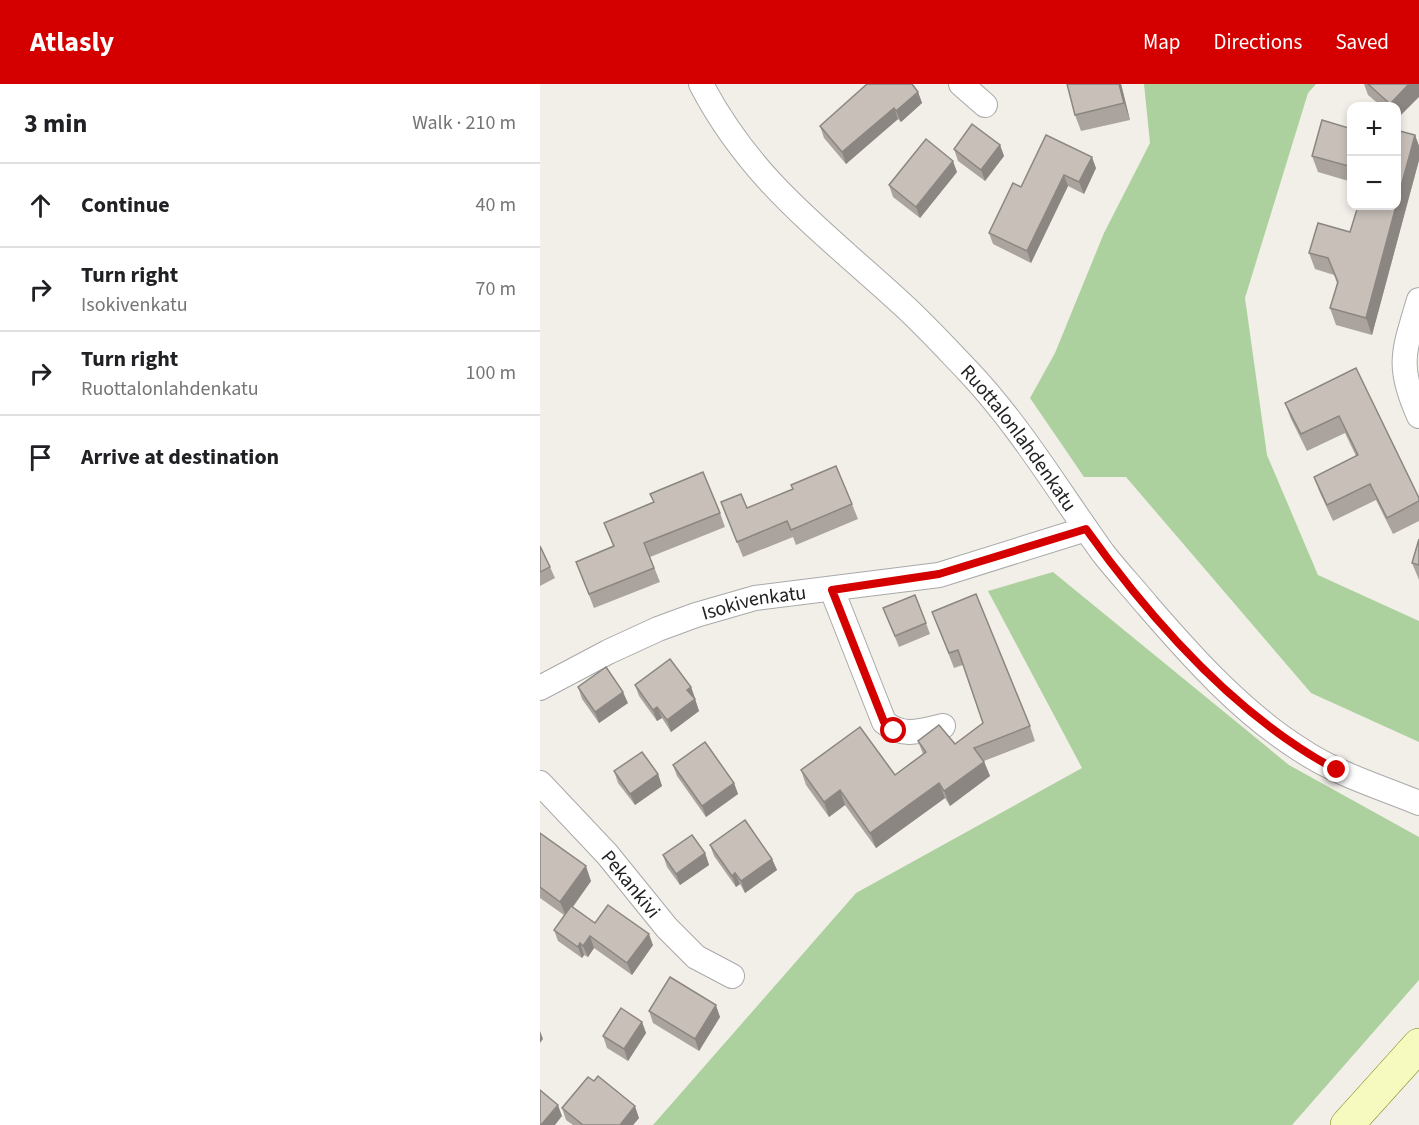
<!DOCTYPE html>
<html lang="en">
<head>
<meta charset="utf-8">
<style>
	:root { --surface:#fff; --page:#f2f2f2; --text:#202124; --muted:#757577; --line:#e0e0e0; --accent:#d40000 }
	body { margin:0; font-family:"Source Sans 3",sans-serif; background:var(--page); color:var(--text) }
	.controls { position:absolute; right:18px; top:18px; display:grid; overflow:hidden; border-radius:12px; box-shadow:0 3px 9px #0003 }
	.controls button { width:54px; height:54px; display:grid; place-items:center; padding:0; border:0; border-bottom:2px solid var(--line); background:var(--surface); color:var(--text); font:30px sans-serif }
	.stop { position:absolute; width:18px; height:18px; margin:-14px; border:4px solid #d40000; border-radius:50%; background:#fff }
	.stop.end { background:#d40000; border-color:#fff; box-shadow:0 2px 6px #0008 }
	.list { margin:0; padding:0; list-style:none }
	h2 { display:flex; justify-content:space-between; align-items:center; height:78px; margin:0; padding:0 24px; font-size:26px }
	h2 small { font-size:20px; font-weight:400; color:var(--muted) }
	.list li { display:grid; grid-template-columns:39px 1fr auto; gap:18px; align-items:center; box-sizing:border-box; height:84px; padding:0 24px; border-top:2px solid var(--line) }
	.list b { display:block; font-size:22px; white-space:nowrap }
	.list p { margin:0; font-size:20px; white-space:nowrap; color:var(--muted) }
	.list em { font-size:20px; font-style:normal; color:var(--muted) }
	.icon { flex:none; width:33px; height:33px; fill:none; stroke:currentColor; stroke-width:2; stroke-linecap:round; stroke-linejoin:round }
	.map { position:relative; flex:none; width:879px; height:1041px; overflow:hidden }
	header { display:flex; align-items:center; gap:36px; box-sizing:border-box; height:84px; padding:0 30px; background:var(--accent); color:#fff }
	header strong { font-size:28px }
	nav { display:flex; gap:33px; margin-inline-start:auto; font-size:21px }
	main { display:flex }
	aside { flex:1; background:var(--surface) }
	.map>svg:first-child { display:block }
</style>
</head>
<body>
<header>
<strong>Atlasly</strong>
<nav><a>Map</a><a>Directions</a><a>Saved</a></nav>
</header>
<main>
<aside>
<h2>3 min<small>Walk · 210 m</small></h2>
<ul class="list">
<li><svg class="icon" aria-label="ahead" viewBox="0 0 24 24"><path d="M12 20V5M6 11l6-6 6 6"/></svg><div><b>Continue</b></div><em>40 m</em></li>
<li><svg class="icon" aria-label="right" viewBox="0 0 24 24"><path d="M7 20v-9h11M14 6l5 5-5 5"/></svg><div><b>Turn right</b><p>Isokivenkatu</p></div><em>70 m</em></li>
<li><svg class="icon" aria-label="right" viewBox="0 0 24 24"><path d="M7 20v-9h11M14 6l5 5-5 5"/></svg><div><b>Turn right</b><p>Ruottalonlahdenkatu</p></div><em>100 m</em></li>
<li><svg class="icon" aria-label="arrive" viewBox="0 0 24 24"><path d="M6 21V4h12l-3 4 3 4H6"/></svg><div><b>Arrive at destination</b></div></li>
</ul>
</aside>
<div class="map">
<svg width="879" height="1041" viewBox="0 0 879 1041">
	<rect width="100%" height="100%" fill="#f2efe9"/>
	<g fill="#add19e">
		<polygon points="604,0 776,0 768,9 705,214 727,371 778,491 879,537 879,658 771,609 586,393 544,393 490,314 515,269 564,149 610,59"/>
		<polygon points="513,488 749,681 879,753 879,896 752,1041 113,1041 316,809 542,684 448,507"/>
	</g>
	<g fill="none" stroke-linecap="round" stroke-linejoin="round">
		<g stroke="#a9a9a9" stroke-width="26">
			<g id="street">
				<path id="s1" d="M 161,0 C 212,98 284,148 362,220 C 385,241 406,264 428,287 C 480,342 519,408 563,469 C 577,487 593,504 607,521 C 652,573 702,629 761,666 C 797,690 840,703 879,719"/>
				<polyline points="421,0 445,21"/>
				<path d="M 879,216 C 864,267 856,281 879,332"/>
				<path d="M 292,506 L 344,638 C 362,654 381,647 403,642"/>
				<path id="s2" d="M 0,604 L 68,568 L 118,545 L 156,531 L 215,514 L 399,491 L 546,445"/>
				<path id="s3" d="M 0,699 L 67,770 L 127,844 L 156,873 L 192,892"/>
			</g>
		</g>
		<g stroke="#707d05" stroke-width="34">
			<polyline id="secondary" points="807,1041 879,961"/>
		</g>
		<use href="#street" stroke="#fff" stroke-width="24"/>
		<use href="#secondary" stroke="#f7fabf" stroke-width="33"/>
	</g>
	<g fill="#aba49e">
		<polygon points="527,0 581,0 590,36 541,47 535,31"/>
		<polygon points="824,0 879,0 856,22 841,22 828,11"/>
		<polygon points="378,8 382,19 361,38 358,35 306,80 284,54 280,42"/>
		<polygon points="812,45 812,98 778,88 772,72"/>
		<polygon points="506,51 556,84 544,110 528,102 491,179 453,160 449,149 481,103"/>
		<polygon points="875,51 879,62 879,76 832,251 796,241 790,224 797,199 794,191 775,185 769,169 810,148"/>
		<polygon points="460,61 464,72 445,97 418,77 414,65"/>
		<polygon points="417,88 380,134 353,113 349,101"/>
		<polygon points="816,284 879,414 879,437 853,450 836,416 793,437 780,409 774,393 816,372 805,349 767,367 751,335 745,319"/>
		<polygon points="181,418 207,424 312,420 318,435 256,461 253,453 203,473"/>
		<polygon points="180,429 185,443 110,473 120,498 54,524 36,478 73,462 64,439"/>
		<polygon points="879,455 879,496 872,479"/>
		<polygon points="0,462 10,483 15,494 0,502"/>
		<polygon points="343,524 386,539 390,550 359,563"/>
		<polygon points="392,528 490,642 495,657 444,677 450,692 410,722 405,714 336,764 305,721 289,733 266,701 261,686 355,691 383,670 378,657 415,660 443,639 423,581 414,584"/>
		<polygon points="95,601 151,603 159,627 131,648 122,634 117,637 99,612"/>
		<polygon points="38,603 88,619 59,639 42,615"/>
		<polygon points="133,681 194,699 198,710 166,733 137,692"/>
		<polygon points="74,687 118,690 122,702 95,721 78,699"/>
		<polygon points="0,749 51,797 33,823 55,839 113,861 92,891 54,864 48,873 44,871 42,874 18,857 14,846 24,831 0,814"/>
		<polygon points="170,761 232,775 237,786 205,809 200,800 196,803 174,772"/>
		<polygon points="165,769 169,781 140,801 127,783 123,771"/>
		<polygon points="109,927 180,933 159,967 113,939"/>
		<polygon points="102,938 106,949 88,977 67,964 63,952"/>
		<polygon points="22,1024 99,1034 93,1041 33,1041 26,1036"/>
	</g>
	<g fill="#8b8681">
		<polygon points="579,0 581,0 590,36 584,19"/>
		<polygon points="869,0 879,0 879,13 856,36 856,22 851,22 850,20"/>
		<polygon points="378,8 382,19 361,38 356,27"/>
		<polygon points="354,24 358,35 306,80 302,68"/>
		<polygon points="875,51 879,62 879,76 832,251 826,234"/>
		<polygon points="460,61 464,72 445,97 441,86"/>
		<polygon points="552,73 556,84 544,110 539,98"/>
		<polygon points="413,77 417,88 380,134 376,123"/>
		<polygon points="524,91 528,102 491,179 487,167"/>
		<polygon points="151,603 155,614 152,617 147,606"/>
		<polygon points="83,608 88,619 59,639 55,628"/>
		<polygon points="155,615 159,627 131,648 127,636"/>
		<polygon points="117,623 122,634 117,637 113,626"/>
		<polygon points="444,678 450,692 410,722 404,707"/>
		<polygon points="118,690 122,702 95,721 90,710"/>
		<polygon points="194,699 198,710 166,733 162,722"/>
		<polygon points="399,699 405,714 336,764 330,749"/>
		<polygon points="300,706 305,721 289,733 284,718"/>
		<polygon points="165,769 169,781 140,801 136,790"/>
		<polygon points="232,775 237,786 205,809 201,797"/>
		<polygon points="46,782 51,797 26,832 20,818"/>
		<polygon points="195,789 200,800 196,803 192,792"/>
		<polygon points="109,850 113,861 92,891 87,879"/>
		<polygon points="50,852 54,864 48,873 43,862"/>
		<polygon points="40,859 44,871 42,874 38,863"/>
		<polygon points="176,921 180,933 159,967 155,955"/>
		<polygon points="102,938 106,949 88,977 84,965"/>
		<polygon points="0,947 3,955 0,959"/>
		<polygon points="18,1021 22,1032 15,1041 1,1041"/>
		<polygon points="95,1022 99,1034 93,1041 80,1041"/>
	</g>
	<g fill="#c7bfb8" stroke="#8b8681" stroke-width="1.5">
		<polygon points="327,0 372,0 378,8 356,27 354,24 302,68 280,42"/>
		<polygon points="527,0 579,0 584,19 535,31"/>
		<polygon points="828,0 869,0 850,20"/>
		<polygon points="782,36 812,45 812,83 772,72"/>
		<polygon points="432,40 460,61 441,86 414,65"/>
		<polygon points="856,46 875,51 856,121"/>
		<polygon points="506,51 552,73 539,98 524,91 487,167 449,149 473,99 481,103"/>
		<polygon points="386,55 413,77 376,123 349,101"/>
		<polygon points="818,122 856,122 826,234 790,224 798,198 788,174 769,169 778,139 810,148"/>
		<polygon points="816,284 879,414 879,417 847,434 830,400 787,421 774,393 818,371 799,332 761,350 745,319"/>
		<polygon points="296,382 312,420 251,446 247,437 197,458 181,418 201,410 207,424 253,405 251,401"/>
		<polygon points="163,388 180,429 104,459 114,484 49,510 36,478 74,462 64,439 114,418 110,410"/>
		<polygon points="879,455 879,481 872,479"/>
		<polygon points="0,462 10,483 0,488"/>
		<polygon points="436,510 490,642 434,664 444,678 404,707 399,699 330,749 300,706 284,718 261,686 320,643 355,691 386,668 378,657 399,641 415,660 443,639 418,566 409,569 392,528"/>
		<polygon points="375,511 386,539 355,552 343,524"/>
		<polygon points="130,575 151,603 147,606 155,615 127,636 117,623 113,626 95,601"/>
		<polygon points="66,583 83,608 55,628 38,603"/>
		<polygon points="165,658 194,699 162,722 133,681"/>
		<polygon points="102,668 118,690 90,710 74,687"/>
		<polygon points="205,736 232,775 201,797 195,789 192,792 170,761"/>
		<polygon points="0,749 46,782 20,818 0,803"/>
		<polygon points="152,751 165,769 136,790 123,771"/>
		<polygon points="68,821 109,850 87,879 50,852 43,862 40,859 38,863 14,846 31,822 55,839"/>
		<polygon points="130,893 176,921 155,955 109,927"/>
		<polygon points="81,924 102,938 84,965 63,952"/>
		<polygon points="58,992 95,1022 80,1041 43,1041 22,1024 48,993 54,997"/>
		<polygon points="0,1006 18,1021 1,1041 0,1041"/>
	</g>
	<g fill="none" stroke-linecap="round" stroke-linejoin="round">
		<path stroke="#d40000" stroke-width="8" d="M 354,647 L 344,638 L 292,506 L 399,490 L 546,445 C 611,536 697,633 797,686"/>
	</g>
	<g text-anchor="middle" stroke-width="4.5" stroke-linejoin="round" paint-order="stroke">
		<g font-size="20" fill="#222" stroke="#fff">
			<text dy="7" stroke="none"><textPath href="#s1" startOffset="478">Ruottalonlahdenkatu</textPath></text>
			<text dy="7" stroke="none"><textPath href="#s2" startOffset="232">Isokivenkatu</textPath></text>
			<text dy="7" stroke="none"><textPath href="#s3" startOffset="136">Pekankivi</textPath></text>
		</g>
	</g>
</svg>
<div class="controls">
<button>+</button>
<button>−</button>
</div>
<div class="stop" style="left:354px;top:647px"></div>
<div class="stop end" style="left:797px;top:686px"></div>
</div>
</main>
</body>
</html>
